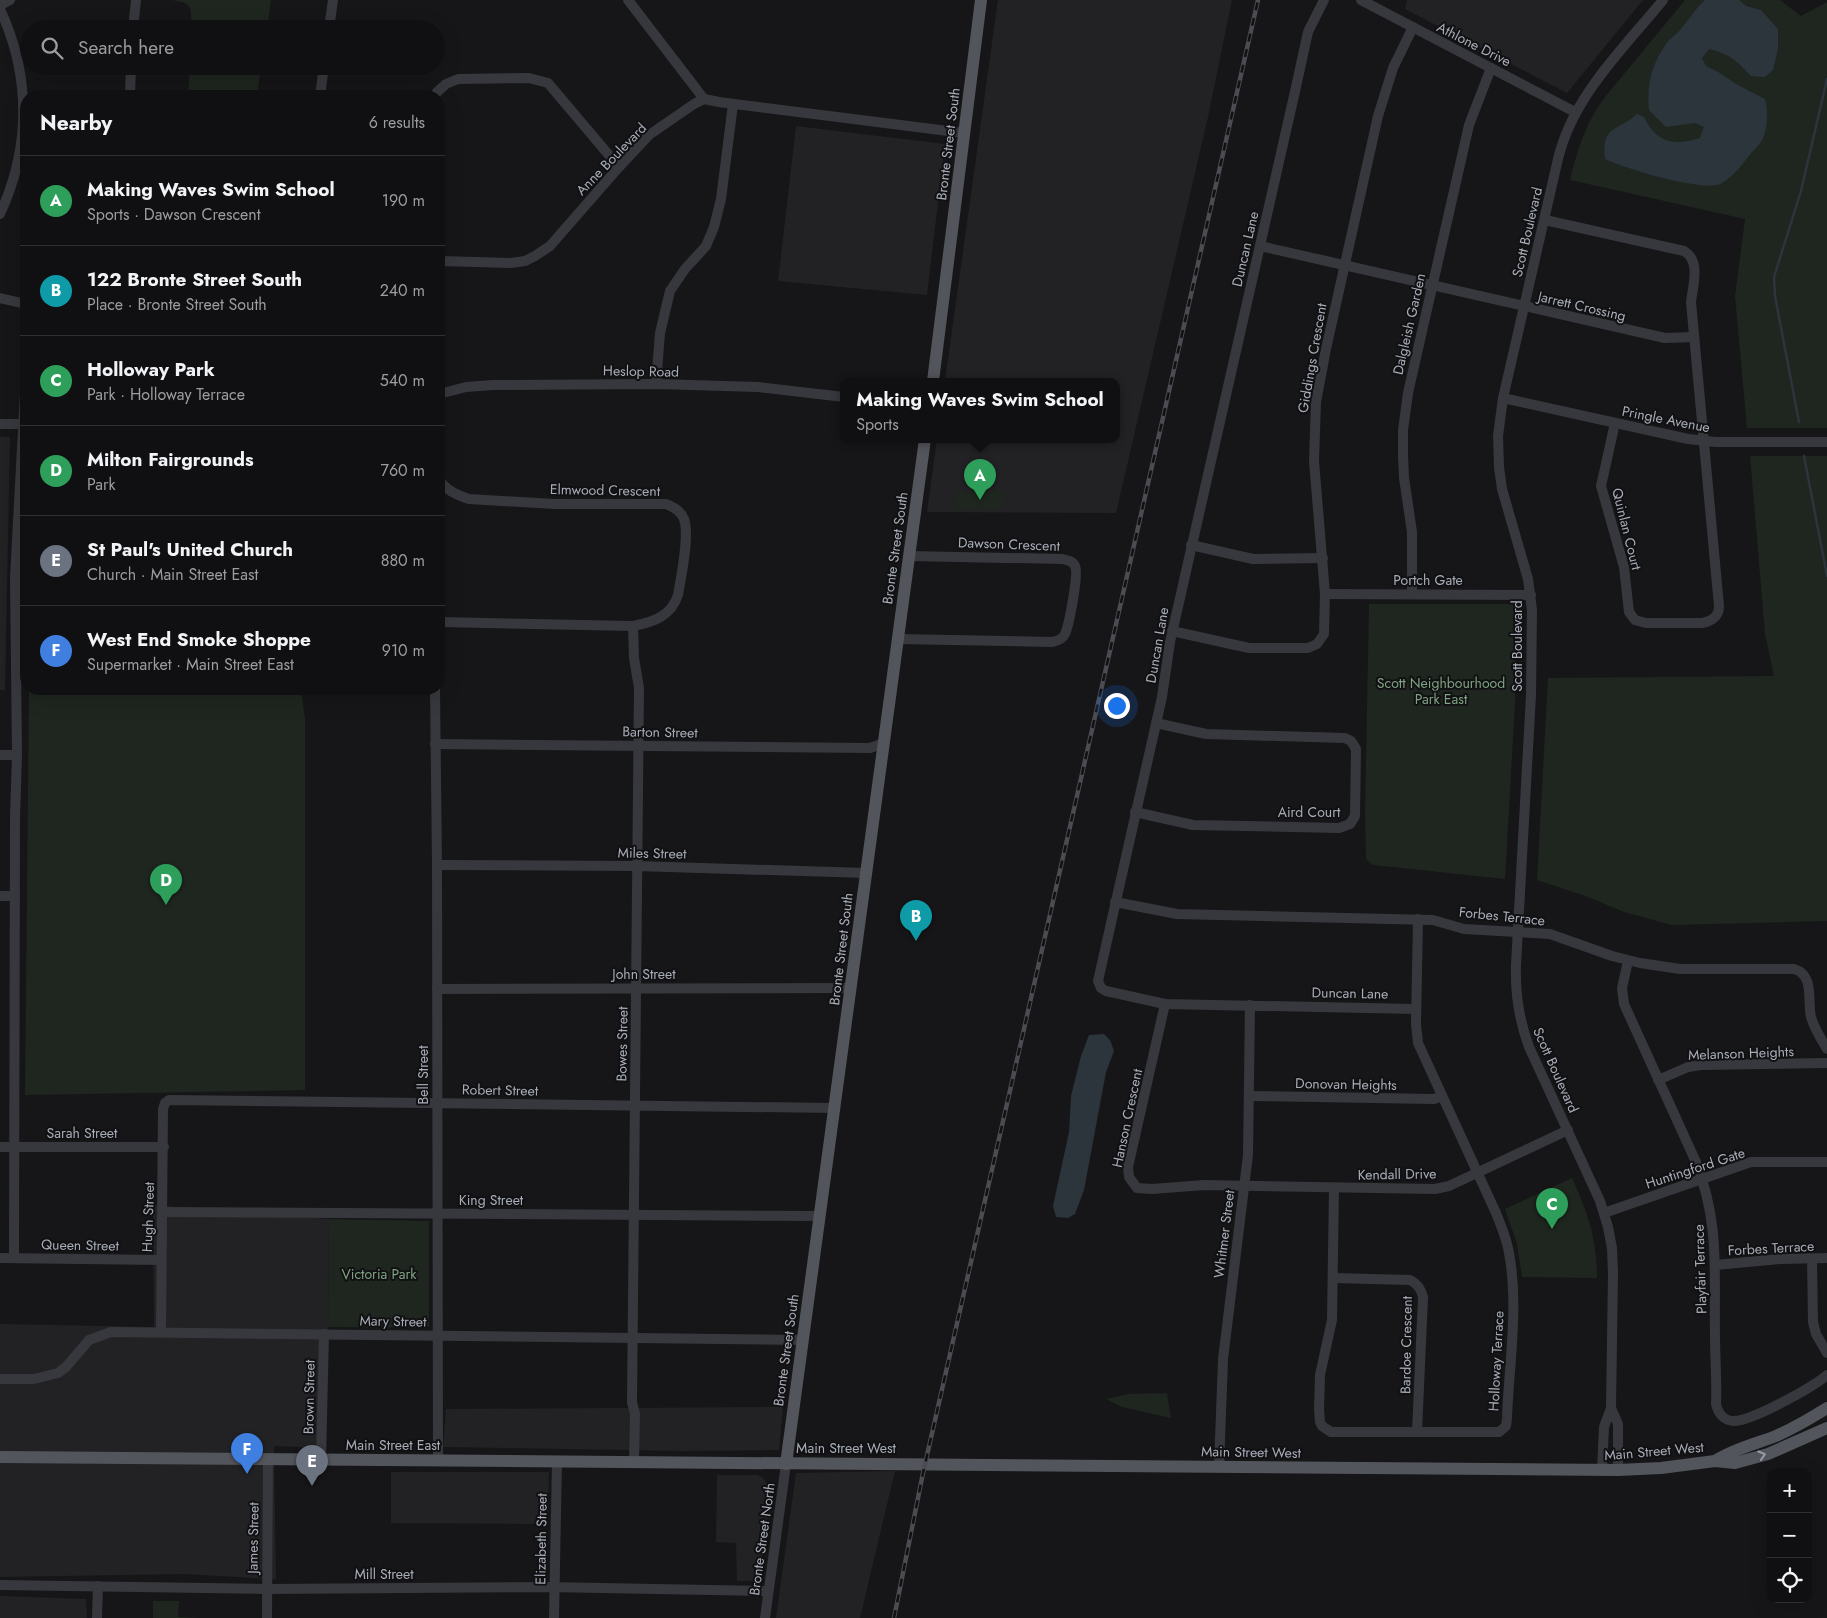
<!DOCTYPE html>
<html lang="en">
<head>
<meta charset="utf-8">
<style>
	:root { --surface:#101012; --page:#19191b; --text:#f1f3f6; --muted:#9c9d9f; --line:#303032; --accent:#1a73e8 }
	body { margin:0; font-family:Jost,sans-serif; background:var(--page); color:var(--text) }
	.controls { position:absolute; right:15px; bottom:15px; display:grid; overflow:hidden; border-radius:10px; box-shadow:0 5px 20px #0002 }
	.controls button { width:45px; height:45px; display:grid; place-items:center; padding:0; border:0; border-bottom:1px solid var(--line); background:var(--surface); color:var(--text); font:25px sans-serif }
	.you { position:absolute; left:1116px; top:705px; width:18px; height:18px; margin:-12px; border:4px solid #fff; border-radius:50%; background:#1a73e8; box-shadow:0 0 0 8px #1a73e833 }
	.badge { display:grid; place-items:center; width:32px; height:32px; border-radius:50%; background:var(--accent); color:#fff; font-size:16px; font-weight:700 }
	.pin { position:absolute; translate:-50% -41px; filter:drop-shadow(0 1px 2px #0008) }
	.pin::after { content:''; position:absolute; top:26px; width:18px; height:15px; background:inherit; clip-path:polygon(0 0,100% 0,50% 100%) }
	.popup { position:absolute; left:840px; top:378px; width:280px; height:65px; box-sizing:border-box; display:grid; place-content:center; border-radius:10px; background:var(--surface); filter:drop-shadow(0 1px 4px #0005); font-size:16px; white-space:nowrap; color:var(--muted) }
	.popup b { font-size:19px; color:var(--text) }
	.popup::after { content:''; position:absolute; left:50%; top:100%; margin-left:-10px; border:10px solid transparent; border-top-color:var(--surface) }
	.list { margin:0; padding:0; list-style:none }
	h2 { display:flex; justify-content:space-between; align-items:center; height:65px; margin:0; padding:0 20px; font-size:21px }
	h2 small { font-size:16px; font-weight:400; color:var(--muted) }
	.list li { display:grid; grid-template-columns:32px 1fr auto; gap:15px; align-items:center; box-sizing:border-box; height:90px; padding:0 20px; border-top:1px solid var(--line) }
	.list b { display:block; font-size:19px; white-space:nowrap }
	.list p { margin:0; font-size:16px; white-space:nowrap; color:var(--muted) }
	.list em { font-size:16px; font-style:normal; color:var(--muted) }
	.icon { flex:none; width:28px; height:28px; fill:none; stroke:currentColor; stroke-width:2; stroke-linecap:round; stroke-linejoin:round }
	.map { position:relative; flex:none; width:1827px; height:1618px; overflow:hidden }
	.search { position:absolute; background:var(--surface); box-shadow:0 5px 20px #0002; left:20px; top:20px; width:425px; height:55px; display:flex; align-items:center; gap:12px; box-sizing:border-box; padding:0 18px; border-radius:28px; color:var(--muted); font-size:19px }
	.panel { position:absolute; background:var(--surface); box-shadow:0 5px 20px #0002; left:20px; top:90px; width:425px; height:605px; border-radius:20px }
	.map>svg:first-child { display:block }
</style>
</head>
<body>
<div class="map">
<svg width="1827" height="1618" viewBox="0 0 1827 1618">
	<rect width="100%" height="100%" fill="#161618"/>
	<g fill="#222225">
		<polygon points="998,0 1232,0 1208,117 1116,513 927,512 937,439 1116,439 1116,381 945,381"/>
		<polygon points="1407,0 1643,0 1567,93 1405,9"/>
		<polygon points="796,126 945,144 927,295 778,281"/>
		<polygon points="0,437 10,437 5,690 0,690"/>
		<polygon points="153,1205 329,1219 328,1327 323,1448 274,1446 276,1579 182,1574 0,1577 0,1324 154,1327"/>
		<polygon points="783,1407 779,1450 684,1451 443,1447 446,1409"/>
		<polygon points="895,1471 860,1618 776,1618 796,1473"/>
		<polygon points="391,1472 549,1472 548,1524 391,1523"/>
		<polygon points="717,1475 757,1475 762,1477 771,1488 759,1581 737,1581 736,1543 716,1542"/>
		<polygon points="0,1596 86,1599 87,1618 0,1618"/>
	</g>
	<g fill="#1e261f">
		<path d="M 171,0 L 271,0 L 267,29 L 192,29 C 190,8 195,3 171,0 Z"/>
		<path d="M 1685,0 L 1780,0 L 1801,16 L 1827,2 L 1827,428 L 1747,428 L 1735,296 L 1745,219 L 1570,180 C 1578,148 1585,124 1605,97 Z"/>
		<polygon points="190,66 261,66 257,96 188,96"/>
		<polygon points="1750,456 1827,456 1827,921 1672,925 1624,912 1588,897 1537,880 1548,678 1774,676 1765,634"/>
		<polygon points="971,486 987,488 987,491 1004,489 1004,509 955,510 956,491 965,491 967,489 971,489"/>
		<polygon points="1369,604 1515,604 1516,605 1515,703 1505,879 1373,865 1366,859 1365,812"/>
		<polygon points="29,689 301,689 305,719 305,1090 25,1095"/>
		<path d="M 1572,1178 C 1588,1213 1597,1239 1597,1278 L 1522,1277 L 1517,1244 L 1505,1209 Z"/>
		<polygon points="329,1219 429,1221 429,1326 424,1328 328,1327"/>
		<polygon points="1167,1393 1171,1418 1122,1407 1106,1399 1129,1394"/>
		<polygon points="153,1601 179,1601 178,1617 200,1618 153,1618"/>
	</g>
	<g fill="#2c353c">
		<path d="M 1705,0 L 1739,0 L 1746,6 L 1761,10 L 1778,29 L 1778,49 L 1773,70 L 1765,77 L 1751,76 C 1737,61 1730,54 1709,49 L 1702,58 L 1706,66 L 1720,73 L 1736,84 L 1765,99 C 1768,109 1768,131 1762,140 C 1760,144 1756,148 1752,152 C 1743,163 1733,178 1720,184 C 1702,192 1623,168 1605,159 C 1601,124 1618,132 1637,114 L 1644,117 C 1657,143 1673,146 1700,138 L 1704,127 L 1695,123 L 1666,127 L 1649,110 C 1647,84 1651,66 1666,44 C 1670,38 1676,35 1680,30 C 1689,20 1695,9 1705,0 Z"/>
		<polygon points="1104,1034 1110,1040 1114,1051 1106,1072 1084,1190 1075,1214 1068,1218 1056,1217 1053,1206 1069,1132 1071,1096 1081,1056 1089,1035"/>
	</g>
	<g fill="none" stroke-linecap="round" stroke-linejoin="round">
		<g stroke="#2c353c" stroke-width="2.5">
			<polyline points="1799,422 1775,296 1774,277 1801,191 1827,79"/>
			<polyline points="1804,456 1827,576"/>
		</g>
		<g stroke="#37383d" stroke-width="10">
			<polyline points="628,0 704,99"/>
			<polyline points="1324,0 1308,32 1296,87 1170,642 1162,697 1098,981 1101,988 1106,991 1165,1004 1416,1009"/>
			<polyline points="1361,0 1575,112"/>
			<polyline points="0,5 10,0"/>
			<path d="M 0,9 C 31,76 31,147 0,214"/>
			<polyline points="133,29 136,0"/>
			<polyline points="329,29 333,0"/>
			<polyline points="130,96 131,66"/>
			<polyline points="320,96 324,66"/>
			<polyline points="435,96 437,92 446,84 458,79 529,78 548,83 619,167"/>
			<path d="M 1545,220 L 1684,251 C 1701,261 1693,285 1691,302 L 1719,606 C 1719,617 1712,621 1702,623 L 1646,623 L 1635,620 L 1629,612 L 1624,567 L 1601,486 L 1615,423"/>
			<polyline points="1260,246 1665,338 1694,337"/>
			<polyline points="439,261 511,263 525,261 535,256 550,246 619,167 649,135 694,104 704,99 719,102 964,133"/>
			<polyline points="0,298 26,304"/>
			<polyline points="657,384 657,371 660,333 670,291 685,269 706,246 714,227 721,199 733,104"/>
			<polyline points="439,394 466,387 493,385 657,384 758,387 844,397"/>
			<polyline points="1503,398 1688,439 1716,442 1827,442"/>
			<polyline points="0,424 26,424"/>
			<path d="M 439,479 C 445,490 457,495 469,499 L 555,504 L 666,504 C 674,507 681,511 684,519 C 690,535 681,577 678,595 C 671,616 654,622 633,626 L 439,622"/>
			<polyline points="1191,545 1253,559 1323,558"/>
			<polyline points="1412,593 1412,532 1404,478 1403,455 1403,430 1408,393 1469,125 1491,68"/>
			<polyline points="1325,594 1531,595"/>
			<polyline points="633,626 634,658 639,688 632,1402 635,1414 634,1462"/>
			<polyline points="1172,631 1249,648 1308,648 1317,644 1324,634 1325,594 1314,461 1316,402 1326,349 1378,116 1393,68 1413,27"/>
			<path d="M 898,639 L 1052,642 C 1057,641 1063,639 1065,634 C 1069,625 1079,574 1075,566 C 1073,561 1067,560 1062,559 L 909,556"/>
			<polyline points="435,689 437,865 438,1460"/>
			<polyline points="435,744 870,748 884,743"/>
			<polyline points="0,755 17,755"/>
			<polyline points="1135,812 1193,825 1339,828 1350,824 1355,816 1356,749 1351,741 1345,738 1206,734 1156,723"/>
			<polyline points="437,865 637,866 866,873"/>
			<polyline points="0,896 15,896"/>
			<path d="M 1115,902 L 1177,914 L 1433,920 L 1464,929 L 1550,934 L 1612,956 L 1640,963 L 1680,969 L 1794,969 C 1815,975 1807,1001 1811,1017 C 1814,1028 1821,1039 1827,1049"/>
			<path d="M 1628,961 L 1622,988 L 1624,1004 L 1696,1162 C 1720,1224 1714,1271 1715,1335 C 1715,1358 1717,1381 1716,1404 C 1718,1413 1724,1421 1734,1421 C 1752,1421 1813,1387 1827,1375"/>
			<polyline points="437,989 851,988"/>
			<polyline points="1165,1004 1128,1167 1129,1177 1137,1188 1152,1189 1204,1185 1435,1189 1449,1186 1568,1130"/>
			<polyline points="1658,1080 1688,1067 1701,1065 1827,1063"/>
			<polyline points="1249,1096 1434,1099 1442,1096"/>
			<polyline points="0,1147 164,1147"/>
			<path d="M 1334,1188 L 1332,1320 L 1320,1375 L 1319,1409 L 1320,1422 L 1322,1426 L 1331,1432 L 1499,1432 L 1506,1426 L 1507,1418 C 1509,1364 1519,1306 1509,1253 C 1507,1239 1501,1226 1496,1213 L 1418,1043 L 1416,1024 L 1418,919"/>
			<polyline points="163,1212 820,1216"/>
			<polyline points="1604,1213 1751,1162 1827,1162"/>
			<polyline points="0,1258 161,1260"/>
			<polyline points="14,1258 15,817 17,755 15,578 26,374"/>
			<polyline points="1812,1259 1813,1322 1816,1334 1827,1353"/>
			<polyline points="1716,1265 1780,1259 1827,1258"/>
			<path d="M 1333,1278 L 1410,1280 C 1418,1284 1421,1289 1423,1297 L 1417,1432"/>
			<polyline points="161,1332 163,1109 165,1103 169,1100 835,1108"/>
			<polyline points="0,1379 34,1379 58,1373 66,1367 89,1340 111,1332 802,1340"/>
			<polyline points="1611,1408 1618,1424 1618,1470"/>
			<polyline points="321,1460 324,1334"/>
			<polyline points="1219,1467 1223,1359 1248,1155 1250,1005"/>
			<path d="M 1602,1470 L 1604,1427 L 1611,1408 L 1613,1273 L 1612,1248 L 1608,1227 L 1600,1201 L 1529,1047 C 1519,1020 1515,994 1516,965 L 1531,695 L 1532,610 L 1528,579 L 1502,489 L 1499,467 L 1498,436 L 1503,398 L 1558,159 C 1573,96 1623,49 1663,0"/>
			<polyline points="0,1585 267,1589 548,1587 768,1591"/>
			<polyline points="97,1618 98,1586"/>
			<polyline points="267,1618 268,1459"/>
			<polyline points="554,1618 557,1461"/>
			<polyline points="765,1618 786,1464"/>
		</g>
		<g stroke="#53555c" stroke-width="12">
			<polyline points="933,381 981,0"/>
			<polyline points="0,1457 1618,1470 1661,1468 1715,1461 1735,1463 1768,1454 1827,1428"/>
			<path d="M 1715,1461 C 1734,1449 1755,1444 1776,1436 C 1794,1428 1811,1418 1827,1408"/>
			<polyline points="786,1464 925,439"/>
		</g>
		<g stroke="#4a4c52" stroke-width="4.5">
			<polyline id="rail" points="894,1618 923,1473 1258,0"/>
		</g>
		<use href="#rail" stroke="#111113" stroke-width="2.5" stroke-dasharray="8" stroke-linecap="butt"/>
	</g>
	<defs><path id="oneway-chevron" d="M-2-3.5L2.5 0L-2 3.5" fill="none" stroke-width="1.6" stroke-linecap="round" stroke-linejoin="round" transform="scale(1.25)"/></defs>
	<use stroke="#979ba6" href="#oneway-chevron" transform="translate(1762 1455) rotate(-17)"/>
	<g text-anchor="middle" stroke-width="4" stroke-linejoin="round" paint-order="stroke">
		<g font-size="14" fill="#a8adb8" stroke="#111113">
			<text transform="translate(1474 44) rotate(27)" y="5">Athlone Drive</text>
			<text transform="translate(948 144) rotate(-83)" y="5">Bronte Street South</text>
			<text transform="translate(611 159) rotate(-46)" y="5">Anne Boulevard</text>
			<text transform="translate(1527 232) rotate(-77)" y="5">Scott Boulevard</text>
			<text transform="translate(1245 249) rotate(-77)" y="5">Duncan Lane</text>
			<text transform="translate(1582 306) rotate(13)" y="5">Jarrett Crossing</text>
			<text transform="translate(1409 324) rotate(-77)" y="5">Dalgleish Garden</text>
			<text transform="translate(1312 358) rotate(-80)" y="5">Giddings Crescent</text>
			<text transform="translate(641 371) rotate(1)" y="5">Heslop Road</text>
			<text transform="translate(1666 419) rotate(11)" y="5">Pringle Avenue</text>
			<text transform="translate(605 490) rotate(1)" y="5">Elmwood Crescent</text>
			<text transform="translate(1627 529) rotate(76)" y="5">Quinlan Court</text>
			<text transform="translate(1009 544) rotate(2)" y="5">Dawson Crescent</text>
			<text transform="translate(895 548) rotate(-82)" y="5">Bronte Street South</text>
			<text x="1428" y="585">Portch Gate</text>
			<text transform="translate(1157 645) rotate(-80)" y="5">Duncan Lane</text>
			<text transform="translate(1517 646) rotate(-90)" y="5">Scott Boulevard</text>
			<text transform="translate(660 732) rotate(1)" y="5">Barton Street</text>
			<text x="1309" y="817">Aird Court</text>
			<text transform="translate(652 853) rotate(1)" y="5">Miles Street</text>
			<text transform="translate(1502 916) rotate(6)" y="5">Forbes Terrace</text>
			<text transform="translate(841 949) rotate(-83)" y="5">Bronte Street South</text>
			<text x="644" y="979">John Street</text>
			<text transform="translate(1350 993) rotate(1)" y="5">Duncan Lane</text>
			<text transform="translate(622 1044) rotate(-89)" y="5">Bowes Street</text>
			<text transform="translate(1741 1053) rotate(-2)" y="5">Melanson Heights</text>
			<text transform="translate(1556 1070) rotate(66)" y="5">Scott Boulevard</text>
			<text transform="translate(423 1075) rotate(-90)" y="5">Bell Street</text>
			<text transform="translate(1346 1084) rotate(1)" y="5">Donovan Heights</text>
			<text transform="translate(500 1090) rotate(1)" y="5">Robert Street</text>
			<text transform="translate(1127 1118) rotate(-78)" y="5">Hanson Crescent</text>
			<text x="82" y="1138">Sarah Street</text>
			<text transform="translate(1695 1168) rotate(-18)" y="5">Huntingford Gate</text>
			<text transform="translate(1397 1174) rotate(-1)" y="5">Kendall Drive</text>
			<text x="491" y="1205">King Street</text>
			<text transform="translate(148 1217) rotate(-88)" y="5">Hugh Street</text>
			<text transform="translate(1224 1234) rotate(-83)" y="5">Whitmer Street</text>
			<text transform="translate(80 1245) rotate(1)" y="5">Queen Street</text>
			<text transform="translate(1771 1248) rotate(-3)" y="5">Forbes Terrace</text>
			<text transform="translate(1700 1269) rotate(-92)" y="5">Playfair Terrace</text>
			<text transform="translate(393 1321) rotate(1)" y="5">Mary Street</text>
			<text transform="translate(1406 1345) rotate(-89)" y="5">Bardoe Crescent</text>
			<text transform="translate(786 1350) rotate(-82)" y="5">Bronte Street South</text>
			<text transform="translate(1496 1361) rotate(-87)" y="5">Holloway Terrace</text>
			<text transform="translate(309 1397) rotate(-89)" y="5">Brown Street</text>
			<text x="393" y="1450">Main Street East</text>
			<text x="846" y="1453">Main Street West</text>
			<text transform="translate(1654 1451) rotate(-5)" y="5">Main Street West</text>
			<text transform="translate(1251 1452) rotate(1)" y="5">Main Street West</text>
			<text transform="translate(253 1538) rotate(-89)" y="5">James Street</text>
			<text transform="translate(541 1539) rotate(-89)" y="5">Elizabeth Street</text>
			<text transform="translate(762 1539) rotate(-82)" y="5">Bronte Street North</text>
			<text x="384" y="1579">Mill Street</text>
		</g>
		<g font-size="14" fill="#7fa381" stroke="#111113">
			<text x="1441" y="688">Scott Neighbourhood<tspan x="1441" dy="16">Park East</tspan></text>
			<text x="379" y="1279">Victoria Park</text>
		</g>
	</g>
</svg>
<div class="controls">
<button>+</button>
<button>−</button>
<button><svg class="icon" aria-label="locate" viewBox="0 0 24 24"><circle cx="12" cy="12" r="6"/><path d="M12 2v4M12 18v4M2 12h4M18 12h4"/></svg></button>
</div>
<div class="you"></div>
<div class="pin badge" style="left:980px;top:500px;background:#2e9e5b">A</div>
<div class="popup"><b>Making Waves Swim School</b>Sports</div>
<div class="pin badge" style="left:916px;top:941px;background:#0f9aa8">B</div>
<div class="pin badge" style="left:1552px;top:1229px;background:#2e9e5b">C</div>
<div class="pin badge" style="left:166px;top:905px;background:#2e9e5b">D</div>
<div class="pin badge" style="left:312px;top:1486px;background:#6b7280">E</div>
<div class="pin badge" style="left:247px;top:1474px;background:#3f7fe0">F</div>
<div class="search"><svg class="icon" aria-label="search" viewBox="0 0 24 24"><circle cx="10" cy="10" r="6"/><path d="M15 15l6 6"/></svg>Search here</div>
<section class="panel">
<h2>Nearby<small>6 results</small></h2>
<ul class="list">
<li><span class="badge" style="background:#2e9e5b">A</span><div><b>Making Waves Swim School</b><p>Sports · Dawson Crescent</p></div><em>190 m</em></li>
<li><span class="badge" style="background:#0f9aa8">B</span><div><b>122 Bronte Street South</b><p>Place · Bronte Street South</p></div><em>240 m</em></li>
<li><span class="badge" style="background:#2e9e5b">C</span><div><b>Holloway Park</b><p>Park · Holloway Terrace</p></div><em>540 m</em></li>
<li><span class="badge" style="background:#2e9e5b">D</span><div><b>Milton Fairgrounds</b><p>Park</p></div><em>760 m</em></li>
<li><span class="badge" style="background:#6b7280">E</span><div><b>St Paul's United Church</b><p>Church · Main Street East</p></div><em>880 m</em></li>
<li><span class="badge" style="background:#3f7fe0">F</span><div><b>West End Smoke Shoppe</b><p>Supermarket · Main Street East</p></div><em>910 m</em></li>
</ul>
</section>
</div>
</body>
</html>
